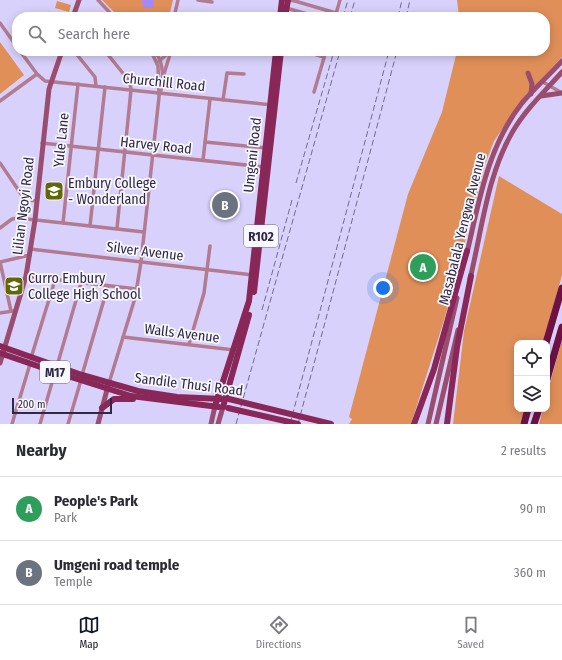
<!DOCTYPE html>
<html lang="en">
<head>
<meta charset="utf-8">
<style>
	:root { --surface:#fff; --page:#f7f7f7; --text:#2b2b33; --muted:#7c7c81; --line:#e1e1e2; --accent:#111827 }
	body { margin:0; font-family:"Fira Sans Condensed",sans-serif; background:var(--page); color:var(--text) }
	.controls { position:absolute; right:12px; bottom:12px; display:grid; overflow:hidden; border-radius:8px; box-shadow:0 2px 10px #0003 }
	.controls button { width:36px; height:36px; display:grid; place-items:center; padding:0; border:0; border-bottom:1px solid var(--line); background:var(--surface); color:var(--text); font:20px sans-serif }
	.scale { position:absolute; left:12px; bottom:10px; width:100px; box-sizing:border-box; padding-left:4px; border:2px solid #2f2944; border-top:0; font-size:11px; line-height:14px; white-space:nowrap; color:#2f2944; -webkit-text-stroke:3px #f8f7fe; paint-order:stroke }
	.you { position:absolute; left:383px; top:288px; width:14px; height:14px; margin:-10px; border:3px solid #fff; border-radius:50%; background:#1a73e8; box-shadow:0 0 0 6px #1a73e833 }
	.badge { display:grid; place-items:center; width:26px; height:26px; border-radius:50%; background:var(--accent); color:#fff; font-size:13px; font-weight:700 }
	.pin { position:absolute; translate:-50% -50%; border:2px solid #fff; box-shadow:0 1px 4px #0006 }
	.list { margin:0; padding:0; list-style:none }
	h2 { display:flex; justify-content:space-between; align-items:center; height:52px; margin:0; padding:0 16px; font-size:17px }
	h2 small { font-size:13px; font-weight:400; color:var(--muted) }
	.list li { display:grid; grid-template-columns:26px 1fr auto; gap:12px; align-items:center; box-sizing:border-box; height:64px; padding:0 16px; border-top:1px solid var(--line) }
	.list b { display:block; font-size:15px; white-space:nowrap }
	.list p { margin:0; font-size:13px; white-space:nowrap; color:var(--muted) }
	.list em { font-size:13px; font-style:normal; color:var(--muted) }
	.icon { flex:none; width:22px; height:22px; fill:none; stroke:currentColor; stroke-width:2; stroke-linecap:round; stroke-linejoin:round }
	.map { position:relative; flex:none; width:562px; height:424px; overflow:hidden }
	.search { position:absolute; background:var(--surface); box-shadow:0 2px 10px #0003; left:12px; right:12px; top:12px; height:44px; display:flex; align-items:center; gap:10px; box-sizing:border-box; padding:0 14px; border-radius:16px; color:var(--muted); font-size:15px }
	.sheet { height:180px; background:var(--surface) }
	nav { display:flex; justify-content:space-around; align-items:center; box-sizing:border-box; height:56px; border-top:1px solid var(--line); background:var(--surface); font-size:11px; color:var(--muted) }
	nav a { display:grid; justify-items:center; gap:2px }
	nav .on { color:var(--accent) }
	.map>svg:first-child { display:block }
</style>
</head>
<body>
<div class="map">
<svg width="562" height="424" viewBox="0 0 562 424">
	<rect width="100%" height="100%" fill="#d8d1fb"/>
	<g fill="#e08f59">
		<polygon points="102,0 173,0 169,17 119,17"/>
		<polygon points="457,0 562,0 562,57 526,95 494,141 486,162 445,317 411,424 349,424 352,419 349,417 408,194 442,112 457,51 545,51 545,17 459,17"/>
		<polygon points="57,1 71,5 69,12 55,8"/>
		<polygon points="0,42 24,75 0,94"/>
		<polygon points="499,176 562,214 562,275 543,343 517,343 517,409 525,409 520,424 453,424 464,331"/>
		<polygon points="562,340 562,424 539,424 543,409 547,409 547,394"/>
	</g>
	<polygon fill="#a588fa" points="142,0 154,0 154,8 143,8"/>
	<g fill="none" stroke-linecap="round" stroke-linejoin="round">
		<g stroke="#b27b91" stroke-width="3.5">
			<polyline points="98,0 114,17"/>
			<polyline points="198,0 212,2"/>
			<polyline points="287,0 295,1 336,13"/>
			<polyline points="286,8 318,17"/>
			<polyline points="174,17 178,0"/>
			<polyline points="335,17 340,0"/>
			<polyline points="0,23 17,47"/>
			<polyline points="20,51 37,74 45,81 272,105"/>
			<polyline points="74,51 95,77 96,86"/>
			<polyline points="105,51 130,82 131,90 117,228"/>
			<path d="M 155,51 C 164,63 164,80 160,94"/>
			<polyline points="304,51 324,57"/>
			<polyline points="157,55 163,51"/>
			<polyline points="159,61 165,56 167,51"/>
			<polyline points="163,77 171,51"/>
			<polyline points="543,82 562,93"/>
			<polyline points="314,92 326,51"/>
			<polyline points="223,100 227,73 244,74"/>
			<polyline points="0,101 37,74"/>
			<polyline points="205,142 267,148"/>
			<polyline points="42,143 264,167"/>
			<polyline points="203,160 210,99"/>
			<polyline points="0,163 23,197 28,200 37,201"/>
			<polyline points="63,223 78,84"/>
			<polyline points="90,226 105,87"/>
			<polyline points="0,228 12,219 18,218 144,232"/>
			<polyline points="30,249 253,275"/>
			<polyline points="0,262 11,311"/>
			<polyline points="0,262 30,255"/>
			<polyline points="26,276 137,289"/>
			<polyline points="0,313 13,311"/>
			<polyline points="123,337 234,350"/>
			<polyline points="189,344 204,293 210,246"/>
			<polyline points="31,358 55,280"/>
			<polyline points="57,366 81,283"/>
			<polyline points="82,375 108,286"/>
			<polyline points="109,383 135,298 141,262 159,97 158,66 151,51"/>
			<polyline points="12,424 30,364"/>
			<polyline points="40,424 55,372"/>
			<polyline points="68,424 81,380"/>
		</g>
		<g stroke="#9b4d70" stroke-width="5">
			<polyline points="73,17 79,0"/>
			<polyline points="528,73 532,84 531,94"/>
			<polyline points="541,96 562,93"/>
			<path d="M 467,253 C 479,201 488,146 522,103 C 534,89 549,75 562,61"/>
			<path d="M 470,279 C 482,230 487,175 513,131 C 526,109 545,91 562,72"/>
			<polyline points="0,363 26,276 35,220 49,89 62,51"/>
			<polyline points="98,424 108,386"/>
			<polyline points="211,424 215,406"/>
			<polyline points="218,424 223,407"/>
			<polyline points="428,424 457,298"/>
			<polyline points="436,424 458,330"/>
		</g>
		<g stroke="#882758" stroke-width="6">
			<polyline points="280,17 282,0"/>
			<polyline points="285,17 288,0"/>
			<polyline points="254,292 281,51"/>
			<polyline points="0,346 82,375 138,391 177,397 222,399"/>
			<polyline points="0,353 55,372 131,396 219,407"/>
			<polyline points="215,406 249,301 276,51"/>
			<polyline points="223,407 249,315"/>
			<polyline points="102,408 114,399 133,399"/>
			<polyline points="414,424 434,369 467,251"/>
			<polyline points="447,424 457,347 471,276"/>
		</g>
		<g stroke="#6d1243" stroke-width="7">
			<polyline points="546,343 562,288"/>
			<polyline points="547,379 562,327"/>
			<polyline points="524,424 528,409"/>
			<polyline points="534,424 539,409"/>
		</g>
		<g stroke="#716b8b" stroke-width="1" stroke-dasharray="6 3" stroke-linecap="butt">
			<polyline points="343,17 348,0"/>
			<polyline points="350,17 355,0"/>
			<polyline points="398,17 402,0"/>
			<polyline points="406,17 410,0"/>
			<polyline points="296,183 334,51"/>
			<polyline points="262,310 292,200"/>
			<polyline points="236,424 340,51"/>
			<polyline points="290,424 389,51"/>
			<polyline points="298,424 397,51"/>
		</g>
		<g stroke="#882758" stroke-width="6">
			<polyline points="229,399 331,424"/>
			<polyline points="228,408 298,424"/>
		</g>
	</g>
	<defs>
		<g id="school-square" transform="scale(1)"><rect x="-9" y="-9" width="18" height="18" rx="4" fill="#616707" stroke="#f8f7fe"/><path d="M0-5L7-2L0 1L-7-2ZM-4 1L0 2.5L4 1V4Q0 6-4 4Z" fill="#fff"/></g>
	</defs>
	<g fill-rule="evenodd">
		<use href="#school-square" x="54" y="191"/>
		<use href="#school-square" x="14" y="286"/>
	</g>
	<g text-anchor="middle" stroke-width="3.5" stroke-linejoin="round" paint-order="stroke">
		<g fill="#f8f7fe" stroke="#6b677c" stroke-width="1">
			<rect x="244" y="225" width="34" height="22" rx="3"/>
			<rect x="40" y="361" width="30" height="22" rx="3"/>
		</g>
		<g font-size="13" font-weight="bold" fill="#2f2944">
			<text x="261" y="241">R102</text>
			<text x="55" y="377">M17</text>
		</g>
		<g font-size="14" fill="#2f2944" stroke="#f8f7fe">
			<text transform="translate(164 82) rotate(6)" y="5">Churchill Road</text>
			<text transform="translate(61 140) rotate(-84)" y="5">Yule Lane</text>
			<text transform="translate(156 145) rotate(6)" y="5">Harvey Road</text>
			<text transform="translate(252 155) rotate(-84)" y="5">Umgeni Road</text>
			<text transform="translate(23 206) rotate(-83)" y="5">Lilian Ngoyi Road</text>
			<text transform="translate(462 229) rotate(-76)" y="5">Masabalala Yengwa Avenue</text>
			<text transform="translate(145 251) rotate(7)" y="5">Silver Avenue</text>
			<text transform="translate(182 333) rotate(7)" y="5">Walls Avenue</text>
			<text transform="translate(189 384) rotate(7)" y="5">Sandile Thusi Road</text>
		</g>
		<g font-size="14" fill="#2f2944" stroke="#f8f7fe" text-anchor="start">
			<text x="68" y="188">Embury College<tspan x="68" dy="16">- Wonderland</tspan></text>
			<text x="28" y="283">Curro Embury<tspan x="28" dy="16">College High School</tspan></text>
		</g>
	</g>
</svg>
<div class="controls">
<button><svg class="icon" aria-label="locate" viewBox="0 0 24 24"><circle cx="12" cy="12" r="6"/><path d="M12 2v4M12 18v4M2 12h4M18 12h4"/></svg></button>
<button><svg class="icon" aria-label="layers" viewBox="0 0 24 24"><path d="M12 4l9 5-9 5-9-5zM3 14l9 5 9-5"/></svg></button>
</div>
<div class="scale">200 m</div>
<div class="you"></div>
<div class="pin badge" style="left:423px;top:267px;background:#2e9e5b">A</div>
<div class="pin badge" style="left:225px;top:205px;background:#6b7280">B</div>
<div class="search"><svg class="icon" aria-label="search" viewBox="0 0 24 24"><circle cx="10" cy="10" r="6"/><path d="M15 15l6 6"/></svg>Search here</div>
</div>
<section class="sheet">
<h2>Nearby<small>2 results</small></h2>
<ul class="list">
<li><span class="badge" style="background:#2e9e5b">A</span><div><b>People's Park</b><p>Park</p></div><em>90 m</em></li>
<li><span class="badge" style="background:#6b7280">B</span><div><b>Umgeni road temple</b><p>Temple</p></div><em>360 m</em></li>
</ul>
</section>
<nav>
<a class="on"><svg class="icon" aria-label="map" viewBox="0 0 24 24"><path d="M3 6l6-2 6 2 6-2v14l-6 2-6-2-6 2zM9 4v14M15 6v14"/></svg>Map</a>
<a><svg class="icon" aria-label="directions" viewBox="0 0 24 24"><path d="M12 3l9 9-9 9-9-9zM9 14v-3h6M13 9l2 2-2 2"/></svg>Directions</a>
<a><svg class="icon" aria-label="saved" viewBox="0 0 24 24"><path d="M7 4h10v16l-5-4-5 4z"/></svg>Saved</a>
</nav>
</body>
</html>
